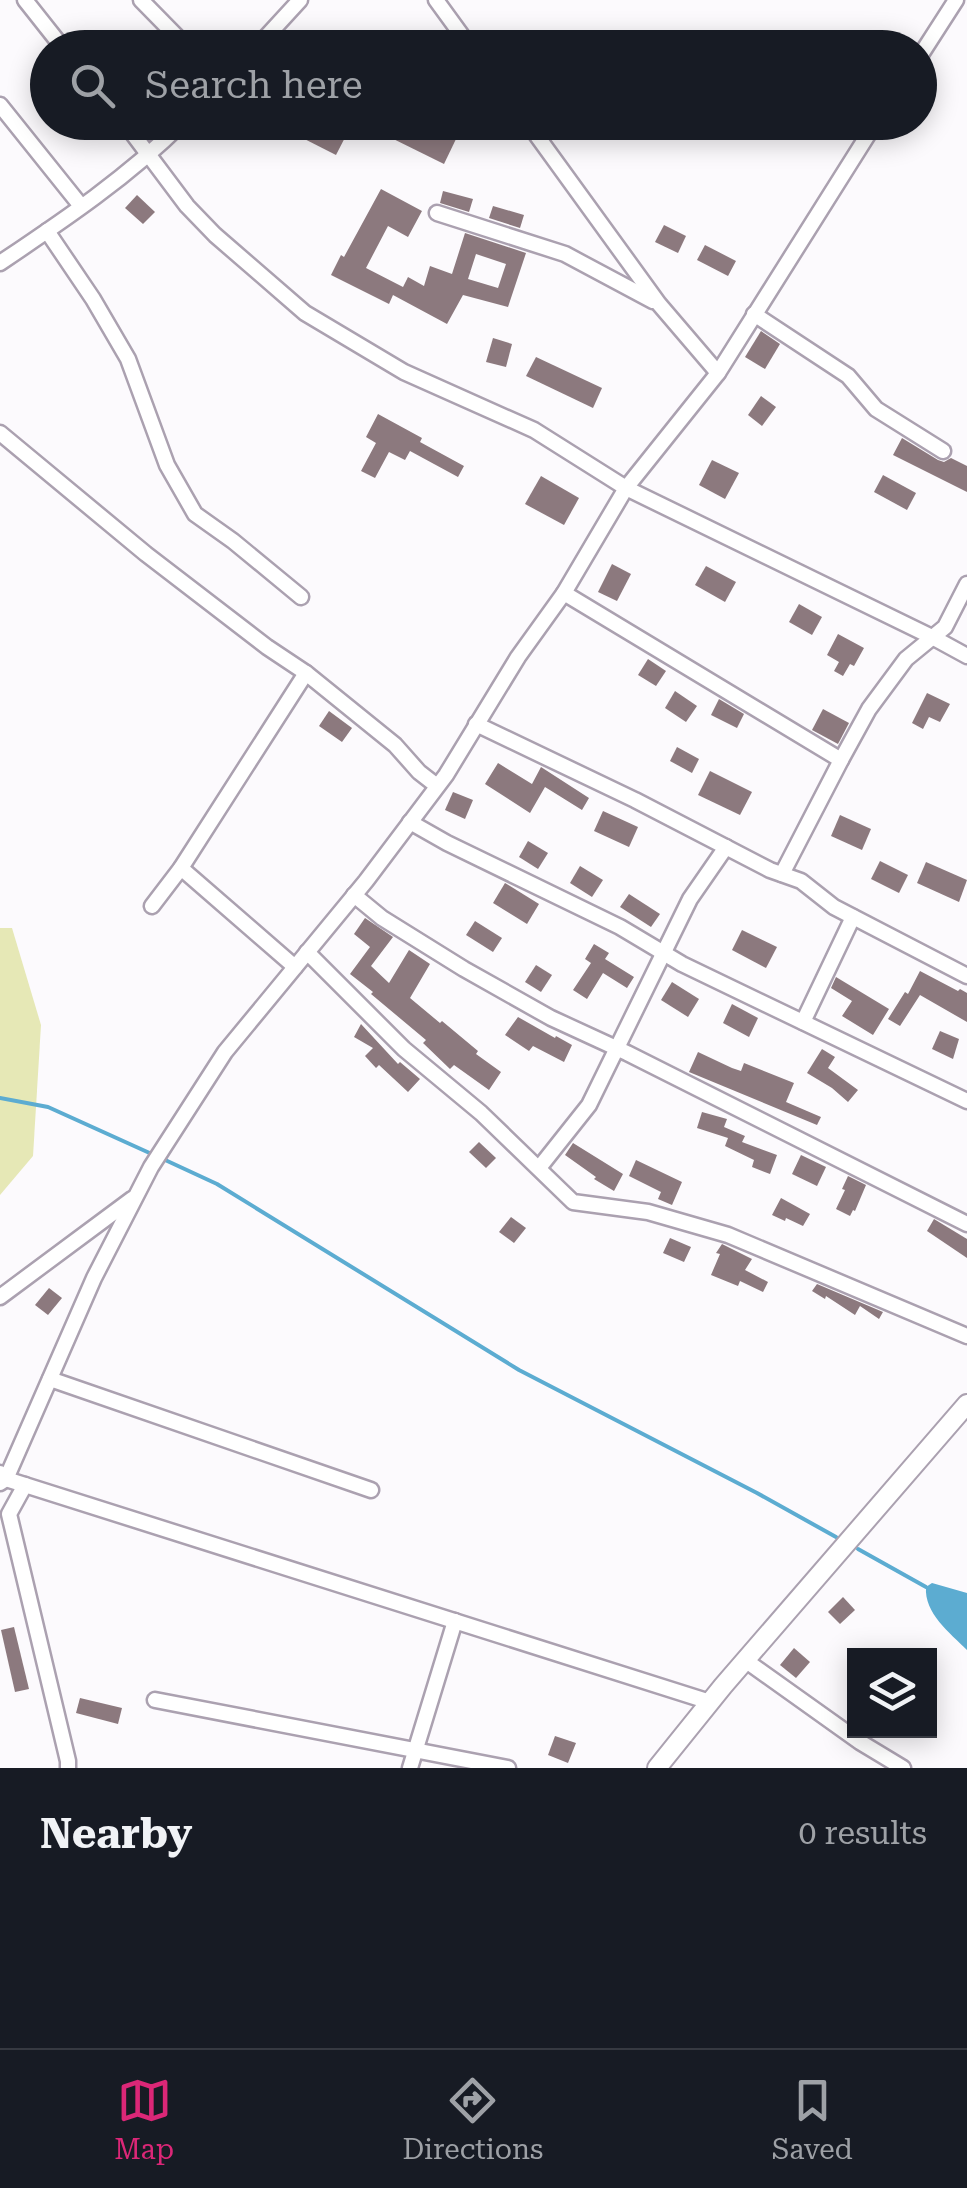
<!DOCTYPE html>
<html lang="en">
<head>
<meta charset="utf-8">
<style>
	:root { --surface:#171b24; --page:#20242c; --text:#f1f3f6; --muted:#9ea1a6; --line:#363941; --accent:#db2777 }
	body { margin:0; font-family:"Roboto Serif",serif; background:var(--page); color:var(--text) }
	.controls { position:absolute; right:30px; bottom:30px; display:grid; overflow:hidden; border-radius:0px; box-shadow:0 5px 25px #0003 }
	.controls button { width:90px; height:90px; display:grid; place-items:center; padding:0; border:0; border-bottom:2px solid var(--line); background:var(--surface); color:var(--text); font:50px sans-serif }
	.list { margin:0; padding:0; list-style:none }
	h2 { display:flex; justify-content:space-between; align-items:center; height:130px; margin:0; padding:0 40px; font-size:42px }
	h2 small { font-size:32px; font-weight:400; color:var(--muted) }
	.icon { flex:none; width:55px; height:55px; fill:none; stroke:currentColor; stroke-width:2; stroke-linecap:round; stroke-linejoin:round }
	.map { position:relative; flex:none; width:967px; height:1768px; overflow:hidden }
	.search { position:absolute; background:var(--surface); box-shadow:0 5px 25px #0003; left:30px; right:30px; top:30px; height:110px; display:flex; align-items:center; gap:25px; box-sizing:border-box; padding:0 35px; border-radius:55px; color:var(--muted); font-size:38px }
	.sheet { height:280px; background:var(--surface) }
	nav { display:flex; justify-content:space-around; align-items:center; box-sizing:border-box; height:140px; border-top:2px solid var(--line); background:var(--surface); font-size:28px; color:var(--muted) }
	nav a { display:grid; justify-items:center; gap:5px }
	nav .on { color:var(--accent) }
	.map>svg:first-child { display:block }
</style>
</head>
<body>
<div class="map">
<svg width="967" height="1768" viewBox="0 0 967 1768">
	<rect width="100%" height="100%" fill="#fcfafd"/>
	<polygon fill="#e6e8b6" points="0,928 12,928 41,1025 33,1156 0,1195"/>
	<path fill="#5cacd1" d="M 932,1583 L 967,1593 L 967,1650 C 950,1633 924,1613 926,1587 Z"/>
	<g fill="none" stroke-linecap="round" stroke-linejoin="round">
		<g stroke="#5cacd1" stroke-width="4">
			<polyline points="0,1098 48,1107 154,1155"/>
			<polyline points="163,1159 217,1184 519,1370 757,1493 836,1537"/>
			<polyline points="858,1549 926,1587"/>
		</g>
	</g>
	<g fill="#8c797e" fill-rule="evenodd">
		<polygon points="271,122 353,122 336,155"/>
		<polygon points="359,122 424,122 456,139 444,164"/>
		<path d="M 381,189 L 422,211 L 408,237 L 388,226 L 366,268 L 403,287 L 408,277 L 424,286 L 430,266 L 452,274 L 465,233 L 526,253 L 508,307 L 463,295 L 447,324 L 393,295 L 389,304 L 331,275 L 341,255 L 344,257 ZM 476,254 L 506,264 L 498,288 L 468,279 Z"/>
		<polygon points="443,191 473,199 469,212 440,203"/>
		<polygon points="137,195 155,212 143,224 125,208"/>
		<polygon points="493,206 524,215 520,228 489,218"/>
		<polygon points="664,225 686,236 678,253 655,242"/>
		<polygon points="705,245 736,261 728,276 697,260"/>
		<polygon points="761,331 780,344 765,369 745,357"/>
		<polygon points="493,338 512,344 506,367 486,362"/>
		<polygon points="536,357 602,388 593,408 526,376"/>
		<polygon points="761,396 776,407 762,426 748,415"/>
		<polygon points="378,414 422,438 420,442 464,466 458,477 410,451 405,460 389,452 375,478 361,471 376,443 366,437"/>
		<polygon points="902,438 938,460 944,462 951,458 967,466 967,492 893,455"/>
		<polygon points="712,460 739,473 725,499 699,485"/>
		<polygon points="883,475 916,493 907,510 874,492"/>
		<polygon points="541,476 579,498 564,525 525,504"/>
		<polygon points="612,564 631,574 617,601 598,592"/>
		<polygon points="706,566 736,582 725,602 695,585"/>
		<polygon points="799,604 822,617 812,635 789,622"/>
		<polygon points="838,634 864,648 854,666 850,664 843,676 834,671 839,662 827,655"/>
		<polygon points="648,659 666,671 656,686 638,675"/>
		<polygon points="675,691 697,706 686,722 665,708"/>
		<polygon points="927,693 950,704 940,722 929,717 923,729 912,723"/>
		<polygon points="719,699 744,714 737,728 711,715"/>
		<polygon points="823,709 849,723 838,744 812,730"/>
		<polygon points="329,711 352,728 342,742 319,726"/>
		<polygon points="677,747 699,759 692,773 670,761"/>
		<polygon points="498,763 532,784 541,767 589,798 582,810 545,787 530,813 485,784"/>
		<polygon points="710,771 752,792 740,815 698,795"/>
		<polygon points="453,792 473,800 465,819 445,810"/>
		<polygon points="603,811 638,827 629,847 594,831"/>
		<polygon points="840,815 871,829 862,850 831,836"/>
		<polygon points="528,841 548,853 538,869 519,857"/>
		<polygon points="880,861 908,875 899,893 871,879"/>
		<polygon points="926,862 967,880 959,902 917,883"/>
		<polygon points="580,866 603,880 592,897 570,883"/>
		<polygon points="505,883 539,904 527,924 493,903"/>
		<polygon points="629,894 660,914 651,927 620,907"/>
		<polygon points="365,918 393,937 371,966 389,983 409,950 430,964 410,998 440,1023 442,1021 478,1051 476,1054 501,1072 489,1090 454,1065 450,1069 423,1043 426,1040 371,994 373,992 350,974 370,947 354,934"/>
		<polygon points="475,921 502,938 493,952 466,935"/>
		<polygon points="742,930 777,947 766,968 732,950"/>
		<polygon points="594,944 609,953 605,959 634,977 627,988 603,973 587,999 573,990 591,963 585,959"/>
		<polygon points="536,965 552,975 541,992 525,982"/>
		<polygon points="920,971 958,991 960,989 967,993 967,1022 920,995 900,1026 888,1019 905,992 908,994"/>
		<polygon points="836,977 889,1009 873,1035 842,1016 852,1001 831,988"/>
		<polygon points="672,982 699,999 688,1017 661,1000"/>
		<polygon points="732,1004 758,1018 749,1037 723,1023"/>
		<polygon points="518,1017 555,1038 556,1036 572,1045 564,1062 533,1046 529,1051 505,1035"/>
		<polygon points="361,1024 398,1064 400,1062 420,1079 408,1092 379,1065 376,1068 365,1056 373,1048 354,1037"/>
		<polygon points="940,1031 959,1039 953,1059 932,1049"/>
		<polygon points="822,1049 835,1057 828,1068 858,1090 848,1102 832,1088 807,1073"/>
		<polygon points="698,1052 732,1068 741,1071 744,1063 794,1083 786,1102 821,1117 817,1125 689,1072"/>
		<polygon points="702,1112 727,1119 724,1127 745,1136 742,1142 777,1155 770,1174 752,1167 754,1160 725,1146 728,1138 697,1128"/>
		<polygon points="479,1142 496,1158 486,1168 469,1152"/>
		<polygon points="573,1143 623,1174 614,1191 594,1179 596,1177 565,1155"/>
		<polygon points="801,1155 826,1167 817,1186 792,1174"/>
		<polygon points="636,1160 682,1182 672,1205 658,1199 661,1192 629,1176"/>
		<polygon points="848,1176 866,1185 855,1211 853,1210 850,1216 836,1209 845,1190 842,1189"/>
		<polygon points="781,1198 810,1214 803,1226 786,1218 785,1221 772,1215"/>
		<polygon points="511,1217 526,1228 514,1243 499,1232"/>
		<polygon points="934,1219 967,1239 967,1258 927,1231"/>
		<polygon points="670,1238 691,1247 684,1262 663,1253"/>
		<polygon points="722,1244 752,1259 745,1270 768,1282 763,1292 740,1281 738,1286 711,1275 720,1254 716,1253"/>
		<polygon points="817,1284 883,1312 879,1319 860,1306 855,1315 826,1296 825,1299 812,1291"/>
		<polygon points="49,1288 62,1298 48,1315 35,1305"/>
		<polygon points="843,1597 855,1610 840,1624 828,1612"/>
		<polygon points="14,1627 29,1689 15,1692 1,1630"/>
		<polygon points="794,1648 810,1662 796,1678 780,1665"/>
		<polygon points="80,1698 122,1708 118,1724 76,1713"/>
		<polygon points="555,1736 576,1743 568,1763 548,1755"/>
	</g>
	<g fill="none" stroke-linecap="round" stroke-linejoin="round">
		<g stroke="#aba1b0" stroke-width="19">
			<g id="minor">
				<polyline points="25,0 63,48"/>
				<polyline points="141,0 188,48"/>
				<polyline points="436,0 471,48"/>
				<polyline points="256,48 300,0"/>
				<polyline points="920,56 956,0"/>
				<polyline points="0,105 81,206"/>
				<polyline points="124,122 187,206 215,235 305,313 404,372 534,430 626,488 934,638 967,656"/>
				<polyline points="527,122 659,304 718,373"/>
				<polyline points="437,213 565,254 653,301"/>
				<polyline points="47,231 93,299 128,359 167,465 195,514 233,541 301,597"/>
				<path d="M 0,263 C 64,220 128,177 183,122"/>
				<polyline points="754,314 848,376 876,409 943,451"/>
				<polyline points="0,433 146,554 267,647 306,673 395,745 419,772 437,786"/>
				<polyline points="564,593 841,760 782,874"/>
				<polyline points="476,724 635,800 770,870 801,881 834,907 967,976"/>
				<polyline points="841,760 869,709 906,659 945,627 967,584"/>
				<polyline points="410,822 447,843 620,927 682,964 967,1101"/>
				<polyline points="181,868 295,967"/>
				<polyline points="354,895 382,918 464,969 551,1018 627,1053 967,1224"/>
				<polyline points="152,906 181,868 306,673"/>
				<polyline points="307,952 404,1049 481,1113 573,1202 648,1212 728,1235 967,1336"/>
				<polyline points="803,1022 853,917"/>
				<polyline points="539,1168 589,1105 690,899 726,847"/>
				<polyline points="0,1297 132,1199"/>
				<polyline points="50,1379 371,1490"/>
				<polyline points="0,1473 6,1479 710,1702"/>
				<polyline points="0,1483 6,1479 94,1278 151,1167 225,1052 366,881 446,775 518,657 564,593 626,488 718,373 876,122"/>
				<polyline points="25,1485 9,1514 68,1761 68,1768"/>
				<polyline points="745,1660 860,1742 903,1768"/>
				<polyline points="155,1700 508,1768"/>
				<polyline points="410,1768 455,1621"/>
			</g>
		</g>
		<g stroke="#aba1b0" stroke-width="22">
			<polyline id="tertiary" points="657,1768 723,1686 967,1404"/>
		</g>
		<use href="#minor" stroke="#fff" stroke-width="14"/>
		<use href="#tertiary" stroke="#fff" stroke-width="18"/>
	</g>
</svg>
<div class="controls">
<button><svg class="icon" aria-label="layers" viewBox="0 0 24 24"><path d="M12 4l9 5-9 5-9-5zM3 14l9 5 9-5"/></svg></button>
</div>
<div class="search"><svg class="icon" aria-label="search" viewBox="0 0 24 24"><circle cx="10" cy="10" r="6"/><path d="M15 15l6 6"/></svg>Search here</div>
</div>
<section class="sheet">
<h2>Nearby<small>0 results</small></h2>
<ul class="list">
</ul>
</section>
<nav>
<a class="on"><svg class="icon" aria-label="map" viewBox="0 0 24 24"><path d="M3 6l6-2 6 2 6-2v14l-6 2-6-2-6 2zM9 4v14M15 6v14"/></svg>Map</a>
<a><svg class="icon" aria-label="directions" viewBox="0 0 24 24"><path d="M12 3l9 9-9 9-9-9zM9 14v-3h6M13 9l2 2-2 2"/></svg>Directions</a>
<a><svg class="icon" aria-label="saved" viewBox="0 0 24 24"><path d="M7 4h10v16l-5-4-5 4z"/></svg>Saved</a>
</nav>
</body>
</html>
